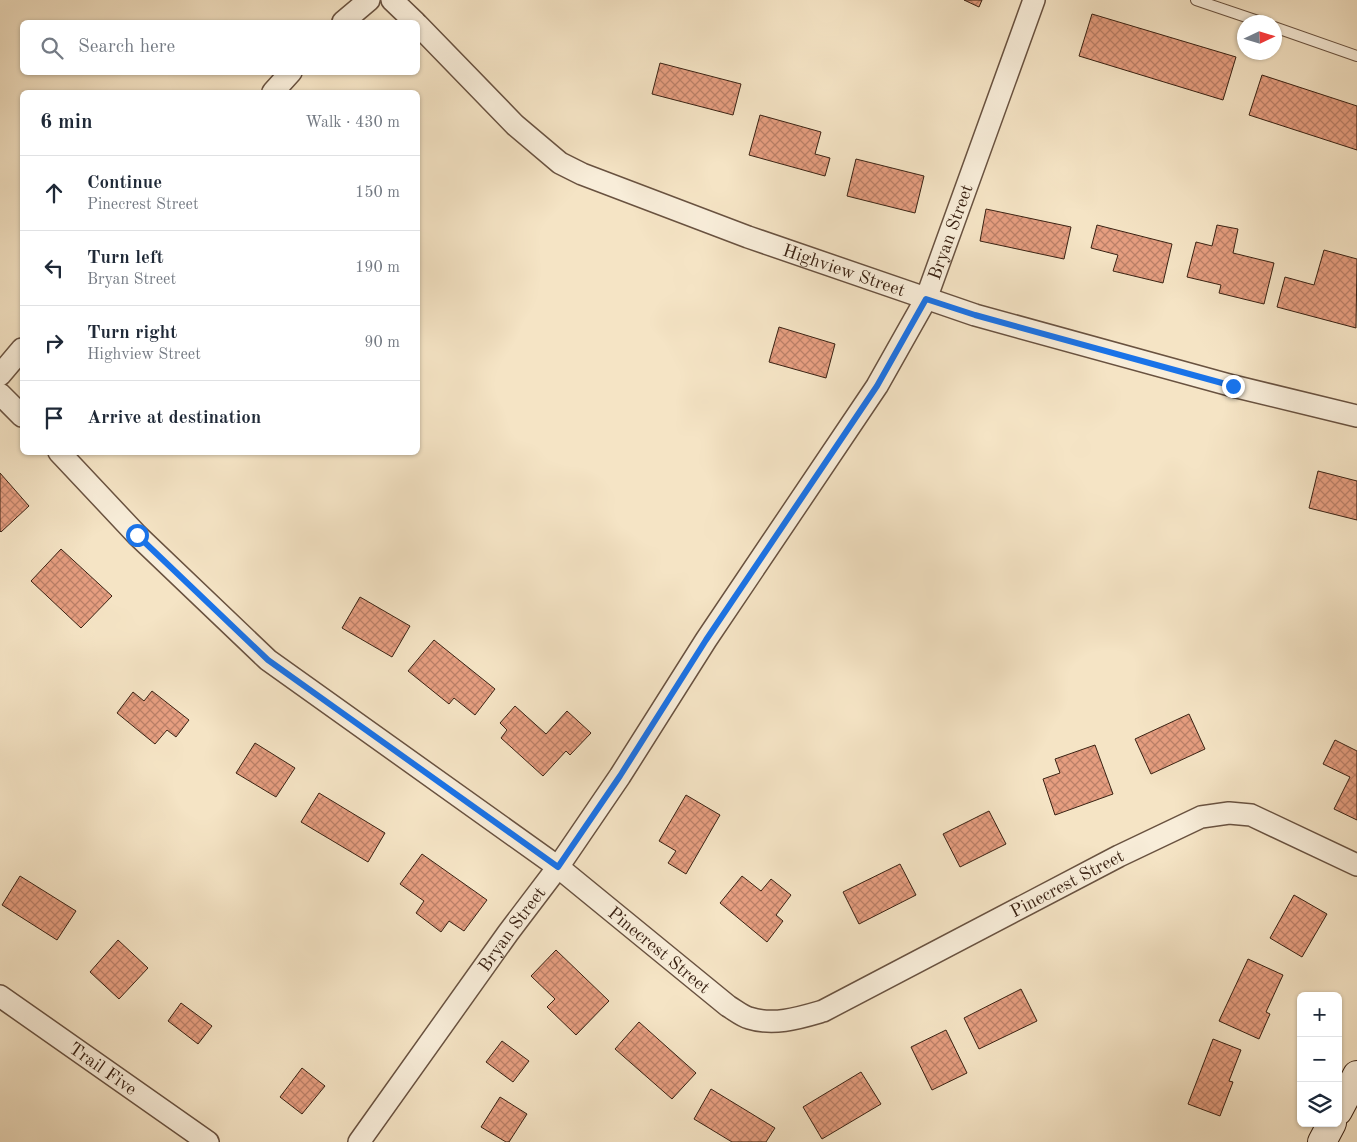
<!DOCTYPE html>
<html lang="en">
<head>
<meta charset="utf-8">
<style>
	:root { --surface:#fff; --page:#f2f2f3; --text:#1f2937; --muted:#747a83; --line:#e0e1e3 }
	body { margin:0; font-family:"Old Standard TT",serif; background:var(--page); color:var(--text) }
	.controls { position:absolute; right:15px; bottom:15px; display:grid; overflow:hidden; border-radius:8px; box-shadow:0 1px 4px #0004 }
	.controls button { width:45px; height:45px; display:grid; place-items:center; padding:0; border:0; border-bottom:1px solid var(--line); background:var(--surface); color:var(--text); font:25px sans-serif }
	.compass { position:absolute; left:1237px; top:15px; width:45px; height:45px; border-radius:50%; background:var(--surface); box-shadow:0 1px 4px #0004; rotate:86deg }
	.stop { position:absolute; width:15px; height:15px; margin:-11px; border:4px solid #1a73e8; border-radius:50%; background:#fff }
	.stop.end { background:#1a73e8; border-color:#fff; box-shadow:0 1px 5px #0008 }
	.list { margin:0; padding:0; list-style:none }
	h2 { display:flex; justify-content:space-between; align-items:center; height:65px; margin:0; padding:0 20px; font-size:21px }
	h2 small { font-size:16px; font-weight:400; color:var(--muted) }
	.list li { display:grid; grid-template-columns:32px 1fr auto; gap:15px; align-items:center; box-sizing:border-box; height:75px; padding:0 20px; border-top:1px solid var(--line) }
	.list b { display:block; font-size:19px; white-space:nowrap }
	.list p { margin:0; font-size:16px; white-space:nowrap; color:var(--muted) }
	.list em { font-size:16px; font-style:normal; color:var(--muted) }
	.icon { flex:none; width:28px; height:28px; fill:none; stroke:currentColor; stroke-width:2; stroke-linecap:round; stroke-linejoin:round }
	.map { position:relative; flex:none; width:1357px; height:1142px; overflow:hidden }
	.search { position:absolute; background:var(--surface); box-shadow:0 1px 4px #0004; left:20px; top:20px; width:400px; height:55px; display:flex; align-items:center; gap:12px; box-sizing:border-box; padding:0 18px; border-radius:8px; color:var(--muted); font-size:19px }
	.panel { position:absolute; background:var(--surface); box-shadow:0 1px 4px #0004; left:20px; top:90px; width:400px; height:365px; border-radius:8px }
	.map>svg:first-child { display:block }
</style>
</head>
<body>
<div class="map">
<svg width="1357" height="1142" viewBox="0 0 1357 1142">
	<defs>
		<pattern id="building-cross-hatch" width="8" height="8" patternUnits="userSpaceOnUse" patternTransform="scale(1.25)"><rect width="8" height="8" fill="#e69e80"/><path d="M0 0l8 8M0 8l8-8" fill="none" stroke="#bb8068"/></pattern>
	</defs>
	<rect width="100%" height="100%" fill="#f5e4c5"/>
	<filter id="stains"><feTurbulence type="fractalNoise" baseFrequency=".004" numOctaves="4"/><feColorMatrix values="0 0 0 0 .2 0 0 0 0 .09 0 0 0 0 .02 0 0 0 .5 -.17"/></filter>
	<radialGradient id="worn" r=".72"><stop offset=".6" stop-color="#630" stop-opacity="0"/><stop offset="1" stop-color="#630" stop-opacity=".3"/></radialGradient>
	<g fill="url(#building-cross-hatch)" stroke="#3a2213">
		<polygon points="964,0 982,0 979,7"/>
		<polygon points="1092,14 1236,57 1223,100 1079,56"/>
		<polygon points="660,63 741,84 733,115 652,94"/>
		<polygon points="1262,75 1357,106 1357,150 1249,115"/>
		<polygon points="760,115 821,132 815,154 830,158 825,176 749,155"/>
		<polygon points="856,159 924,176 915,213 847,196"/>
		<polygon points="986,209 1071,227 1064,259 980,241"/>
		<polygon points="1097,225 1172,244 1163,283 1113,271 1118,255 1091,248"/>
		<polygon points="1217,225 1238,229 1233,253 1274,263 1264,304 1219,293 1221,285 1187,277 1196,242 1212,246"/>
		<polygon points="1324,250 1357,259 1356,328 1277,307 1285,277 1314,285"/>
		<polygon points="779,327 835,344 826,378 769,362"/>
		<polygon points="1318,471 1357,481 1357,520 1309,508"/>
		<polygon points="0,473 29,506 1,532 0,531"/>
		<polygon points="61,549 112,596 81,628 31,581"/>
		<polygon points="360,597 410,626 392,657 342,628"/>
		<polygon points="434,640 495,689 475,715 454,698 449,704 408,671"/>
		<polygon points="152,691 189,720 176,737 167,730 155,744 117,713 133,692 144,701"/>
		<polygon points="515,706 546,734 567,711 591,733 570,755 566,751 543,776 501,738 507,730 500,723"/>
		<polygon points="1189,714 1205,749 1151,774 1135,739"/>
		<polygon points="1335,740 1357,751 1357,820 1334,809 1350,777 1323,764"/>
		<polygon points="255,743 295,768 276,797 236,773"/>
		<polygon points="1095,745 1113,794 1055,815 1043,779 1060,773 1055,759"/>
		<polygon points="319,793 385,833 368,862 301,822"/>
		<polygon points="686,795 720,815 686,874 668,863 676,851 659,841"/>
		<polygon points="989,811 1006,844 960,867 943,834"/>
		<polygon points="422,854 487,900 464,931 449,921 441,932 416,913 424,901 400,884"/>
		<polygon points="900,864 916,895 859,924 843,892"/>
		<polygon points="20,876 76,911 57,940 2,905"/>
		<polygon points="742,876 761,891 771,879 791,895 776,915 783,921 767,942 720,903"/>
		<polygon points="1294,895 1327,914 1302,957 1270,938"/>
		<polygon points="118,940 148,968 119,999 90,972"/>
		<polygon points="556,950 609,1001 576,1035 547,1007 555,999 531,976"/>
		<polygon points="1248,959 1283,975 1266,1012 1270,1014 1259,1039 1219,1021"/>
		<polygon points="1021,989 1037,1021 979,1049 964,1018"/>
		<polygon points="181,1003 212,1026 198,1044 168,1021"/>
		<polygon points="639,1022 696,1073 672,1099 615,1049"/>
		<polygon points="946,1030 967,1073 932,1090 911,1047"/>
		<polygon points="1213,1039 1241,1050 1229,1081 1233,1082 1220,1116 1188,1104"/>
		<polygon points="502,1041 529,1061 513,1082 486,1062"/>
		<polygon points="302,1068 325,1086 302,1114 280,1097"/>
		<polygon points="861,1072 881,1104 822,1139 803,1107"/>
		<polygon points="711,1089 775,1128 766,1142 732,1142 694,1119"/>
		<polygon points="500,1097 527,1114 509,1142 506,1142 481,1127"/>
	</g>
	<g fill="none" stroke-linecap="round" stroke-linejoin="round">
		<g stroke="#695240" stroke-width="12">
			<g id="lane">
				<polyline points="1196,0 1261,22"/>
				<polyline points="1274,27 1357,56"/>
			</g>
		</g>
		<g stroke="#695240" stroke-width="24">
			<g id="street">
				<polyline points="392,0 415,22"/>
				<polyline points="343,22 369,0"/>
				<path id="s1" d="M 418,25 L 515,125 L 560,163 L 582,174 L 748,237 L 975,315 L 1233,386 L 1357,416"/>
				<polyline points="273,92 291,72"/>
				<polyline points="0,375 22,349"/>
				<polyline points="0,394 22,416"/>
				<path id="s2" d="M 59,452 L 137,535 L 268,660 L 558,867 L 728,1006 C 735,1010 742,1016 749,1018 C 774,1026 799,1018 823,1011 L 1119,856 L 1201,817 L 1229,813 L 1251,815 L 1357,865"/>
				<path id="s3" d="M 0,996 L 208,1142"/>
				<path id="s4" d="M 359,1142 L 508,933 L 558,867 L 620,776 L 706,640 L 877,386 L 926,299 L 1034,0"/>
			</g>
		</g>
		<g stroke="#3a2213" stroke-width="30">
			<g id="secondary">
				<polyline points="1338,1111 1357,1075"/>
				<polyline points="1322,1142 1332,1123"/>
			</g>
		</g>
		<use href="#lane" stroke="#f8edd9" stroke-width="10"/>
		<use href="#street" stroke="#f8edd9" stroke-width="21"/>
		<use href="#secondary" stroke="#f8edd9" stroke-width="28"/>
	</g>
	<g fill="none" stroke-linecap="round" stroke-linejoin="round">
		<polyline stroke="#1a73e8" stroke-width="6" points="137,535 268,660 558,867 620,776 706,640 877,386 926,299 975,315 1233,386"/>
	</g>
	<g text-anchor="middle" stroke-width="5" stroke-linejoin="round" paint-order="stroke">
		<g font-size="18" fill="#3a2213" stroke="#f8edd9">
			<text dy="6" stroke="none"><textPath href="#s4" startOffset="1088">Bryan Street</textPath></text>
			<text dy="6" stroke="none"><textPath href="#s1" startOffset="502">Highview Street</textPath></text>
			<text dy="6" stroke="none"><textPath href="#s2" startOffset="1246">Pinecrest Street</textPath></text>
			<text dy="6" stroke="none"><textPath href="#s4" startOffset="262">Bryan Street</textPath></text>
			<text dy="6" stroke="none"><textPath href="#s2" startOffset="782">Pinecrest Street</textPath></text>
			<text dy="6" stroke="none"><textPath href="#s3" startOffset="126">Trail Five</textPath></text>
		</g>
	</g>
	<rect width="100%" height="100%" filter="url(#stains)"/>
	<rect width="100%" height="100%" fill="url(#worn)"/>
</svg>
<div class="controls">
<button>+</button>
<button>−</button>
<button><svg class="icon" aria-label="layers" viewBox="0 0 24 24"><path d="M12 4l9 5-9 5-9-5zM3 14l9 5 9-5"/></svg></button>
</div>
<svg class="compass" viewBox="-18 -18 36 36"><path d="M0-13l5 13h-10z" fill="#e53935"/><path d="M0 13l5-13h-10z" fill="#747a83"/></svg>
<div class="stop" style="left:137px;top:535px"></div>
<div class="stop end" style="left:1233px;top:386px"></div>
<div class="search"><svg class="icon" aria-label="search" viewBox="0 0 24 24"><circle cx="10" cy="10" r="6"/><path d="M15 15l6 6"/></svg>Search here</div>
<section class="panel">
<h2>6 min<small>Walk · 430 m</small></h2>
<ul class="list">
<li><svg class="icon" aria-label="ahead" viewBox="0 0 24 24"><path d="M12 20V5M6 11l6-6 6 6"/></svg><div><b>Continue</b><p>Pinecrest Street</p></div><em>150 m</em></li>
<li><svg class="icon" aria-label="left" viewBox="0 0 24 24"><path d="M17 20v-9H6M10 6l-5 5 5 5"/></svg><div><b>Turn left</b><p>Bryan Street</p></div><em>190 m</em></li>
<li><svg class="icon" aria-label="right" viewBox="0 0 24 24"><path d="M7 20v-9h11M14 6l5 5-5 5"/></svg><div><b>Turn right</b><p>Highview Street</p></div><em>90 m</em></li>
<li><svg class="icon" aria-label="arrive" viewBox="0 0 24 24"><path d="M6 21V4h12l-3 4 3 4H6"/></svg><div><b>Arrive at destination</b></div></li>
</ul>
</section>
</div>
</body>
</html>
